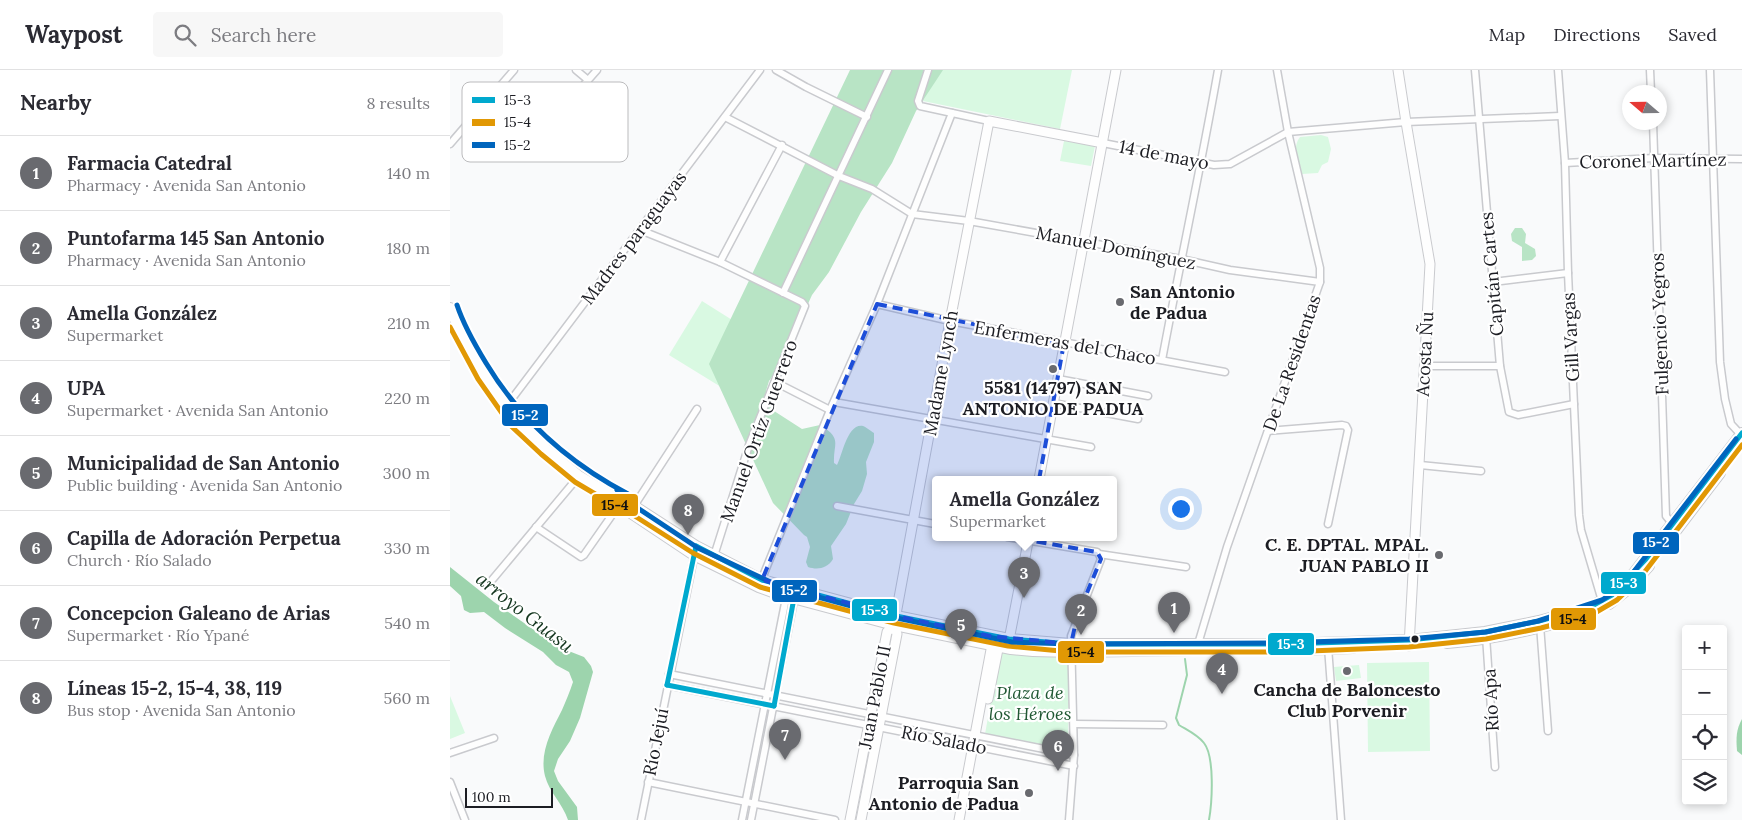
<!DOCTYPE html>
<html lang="en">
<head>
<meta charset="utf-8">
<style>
	:root { --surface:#fff; --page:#f7f7f7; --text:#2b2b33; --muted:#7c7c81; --line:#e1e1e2; --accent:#696a6f }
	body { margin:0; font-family:Lora,serif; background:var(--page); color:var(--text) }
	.controls { position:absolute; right:15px; bottom:15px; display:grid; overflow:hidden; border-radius:5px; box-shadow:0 2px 8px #0003 }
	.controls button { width:45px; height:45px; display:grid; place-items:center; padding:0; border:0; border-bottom:1px solid var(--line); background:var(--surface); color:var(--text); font:25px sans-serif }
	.compass { position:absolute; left:1172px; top:15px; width:45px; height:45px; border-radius:50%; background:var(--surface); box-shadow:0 2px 8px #0003; rotate:290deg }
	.scale { position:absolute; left:15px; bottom:12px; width:88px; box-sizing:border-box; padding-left:5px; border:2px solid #1c1d23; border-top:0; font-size:14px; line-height:18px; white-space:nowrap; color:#1c1d23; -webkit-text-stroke:4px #fff; paint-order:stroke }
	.you { position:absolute; left:730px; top:438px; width:18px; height:18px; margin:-12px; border:4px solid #fff; border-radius:50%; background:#1a73e8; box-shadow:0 0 0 8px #1a73e833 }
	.badge { display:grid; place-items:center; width:32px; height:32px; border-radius:50%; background:var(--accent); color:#fff; font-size:16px; font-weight:700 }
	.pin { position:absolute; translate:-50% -41px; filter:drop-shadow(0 1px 2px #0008) }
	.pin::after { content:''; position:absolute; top:26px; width:18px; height:15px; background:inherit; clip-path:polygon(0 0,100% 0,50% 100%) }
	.popup { position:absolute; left:482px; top:406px; width:185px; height:65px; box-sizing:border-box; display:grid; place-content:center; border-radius:5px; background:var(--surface); filter:drop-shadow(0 1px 4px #0005); font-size:16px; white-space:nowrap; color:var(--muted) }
	.popup b { font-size:19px; color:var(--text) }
	.popup::after { content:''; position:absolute; left:50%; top:100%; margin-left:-10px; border:10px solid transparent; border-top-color:var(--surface) }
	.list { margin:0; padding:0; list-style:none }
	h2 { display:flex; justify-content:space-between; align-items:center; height:65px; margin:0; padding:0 20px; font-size:21px }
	h2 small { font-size:16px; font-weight:400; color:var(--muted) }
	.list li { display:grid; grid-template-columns:32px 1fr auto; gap:15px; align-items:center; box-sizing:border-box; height:75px; padding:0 20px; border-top:1px solid var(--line) }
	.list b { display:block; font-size:19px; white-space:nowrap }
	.list p { margin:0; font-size:16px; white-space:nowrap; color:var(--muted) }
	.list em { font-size:16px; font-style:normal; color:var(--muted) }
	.icon { flex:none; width:28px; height:28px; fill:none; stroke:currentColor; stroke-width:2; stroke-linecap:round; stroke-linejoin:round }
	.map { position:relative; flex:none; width:1292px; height:750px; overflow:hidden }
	header { display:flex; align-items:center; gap:30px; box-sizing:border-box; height:70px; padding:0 25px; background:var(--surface); border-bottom:1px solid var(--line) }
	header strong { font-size:24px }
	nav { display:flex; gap:28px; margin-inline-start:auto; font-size:18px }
	.search { width:350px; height:45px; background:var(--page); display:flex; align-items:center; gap:12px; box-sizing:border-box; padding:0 18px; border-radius:5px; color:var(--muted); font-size:19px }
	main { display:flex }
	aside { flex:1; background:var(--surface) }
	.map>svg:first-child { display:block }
</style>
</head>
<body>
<header>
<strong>Waypost</strong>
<div class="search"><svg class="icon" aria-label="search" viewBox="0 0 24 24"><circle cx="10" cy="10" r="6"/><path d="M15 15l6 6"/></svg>Search here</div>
<nav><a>Map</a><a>Directions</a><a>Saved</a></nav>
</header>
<main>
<aside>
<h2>Nearby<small>8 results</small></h2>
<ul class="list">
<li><span class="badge">1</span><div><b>Farmacia Catedral</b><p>Pharmacy · Avenida San Antonio</p></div><em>140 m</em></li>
<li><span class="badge">2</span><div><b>Puntofarma 145 San Antonio</b><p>Pharmacy · Avenida San Antonio</p></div><em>180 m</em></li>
<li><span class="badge">3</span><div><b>Amella González</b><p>Supermarket</p></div><em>210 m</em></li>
<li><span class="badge">4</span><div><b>UPA</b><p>Supermarket · Avenida San Antonio</p></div><em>220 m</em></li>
<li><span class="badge">5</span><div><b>Municipalidad de San Antonio</b><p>Public building · Avenida San Antonio</p></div><em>300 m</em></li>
<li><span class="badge">6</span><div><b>Capilla de Adoración Perpetua</b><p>Church · Río Salado</p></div><em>330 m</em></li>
<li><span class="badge">7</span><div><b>Concepcion Galeano de Arias</b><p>Supermarket · Río Ypané</p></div><em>540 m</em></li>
<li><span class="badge">8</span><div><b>Líneas 15-2, 15-4, 38, 119</b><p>Bus stop · Avenida San Antonio</p></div><em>560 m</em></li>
</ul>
</aside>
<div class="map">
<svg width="1292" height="750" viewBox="0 0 1292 750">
	<rect width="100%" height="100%" fill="#f9fafb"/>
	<g fill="#d9f9e2">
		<polygon points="485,0 622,0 610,59 473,31 472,28"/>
		<path d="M 871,65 L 878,67 L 881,79 L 878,92 L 872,95 L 868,103 L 852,104 C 847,94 842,77 850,67 Z"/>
		<polygon points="614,71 645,76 641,96 610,91"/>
		<polygon points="252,231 317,272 284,325 219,285"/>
		<polygon points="550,582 619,589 618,680 535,664"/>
		<polygon points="979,592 980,681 918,682 917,593"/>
		<polygon points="909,595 911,608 886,611 884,597"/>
		<polygon points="0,626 15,663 0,669"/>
	</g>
	<g fill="#b8e4c5">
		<path d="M 400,0 L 493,0 L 466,41 L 442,93 L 411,142 L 379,202 L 362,225 L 330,296 L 319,311 L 316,321 L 321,339 L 352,359 L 370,355 C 393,369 383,373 384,393 L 387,395 C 392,387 397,353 413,356 C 416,357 421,361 424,363 L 424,372 L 416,392 L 417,404 L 412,421 L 404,434 L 396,454 L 381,476 L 383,489 C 377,499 367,500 358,497 L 356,492 L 360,477 L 357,467 L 354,465 L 323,433 L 259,294 Z"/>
		<polygon points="1065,158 1072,158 1076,164 1075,173 1085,179 1086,186 1082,190 1072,191 1072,177 1062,171 1061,164"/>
	</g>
	<g fill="#9dd4ad">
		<path d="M 0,497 L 44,532 L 94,567 L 111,578 L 134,587 L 141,596 L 143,602 L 130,648 L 120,671 L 108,689 L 104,701 L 108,711 L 127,737 L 128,750 L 118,750 C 113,734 99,722 95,706 C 89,682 102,660 112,640 C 116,631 120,621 123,612 L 119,602 L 106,595 L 93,582 L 55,558 L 34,542 L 20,543 L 14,540 L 11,526 L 0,516 Z"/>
		<path d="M 1292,649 L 1292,685 L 1287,681 C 1286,668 1286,660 1292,649 Z"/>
	</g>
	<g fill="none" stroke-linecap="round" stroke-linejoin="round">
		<path stroke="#9dd4ad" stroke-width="2" d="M 735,589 L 737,605 L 726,648 L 729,655 C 737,660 748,665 754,673 C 765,687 762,733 759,750"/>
		<g stroke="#c9cace" stroke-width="9">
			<g id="street">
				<polyline points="126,0 138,10"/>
				<polyline points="326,0 356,17 417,47"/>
				<polyline points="478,0 468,31 470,36 539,51"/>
				<polyline points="1025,0 1050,296 1059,342 1068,345 1124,334"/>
				<polyline points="1108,0 1115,93 1118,203 1129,445 1131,460 1152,531"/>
				<polyline points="1200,0 1201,22"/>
				<polyline points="1260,0 1270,292 1275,329 1281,354 1292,366"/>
				<polyline points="275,47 389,106 422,119 462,144 519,151 731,189 780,200 870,212"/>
				<polyline points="1203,52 1216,446 1224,456"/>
				<polyline points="93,61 147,0"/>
				<polyline points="653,73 764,95 780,94 838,62 956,52 1110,46"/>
				<polyline points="0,74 64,0"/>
				<polyline points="1115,93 1204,88 1292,89"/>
				<polyline points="190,160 270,192 352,232 355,236 299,375 264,486"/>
				<polyline points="270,192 332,75"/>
				<polyline points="1043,212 1118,203"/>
				<polyline points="333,223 438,0"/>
				<polyline points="427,234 500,251 775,302"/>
				<path d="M 712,290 C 730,193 751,97 768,0"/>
				<polyline points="974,296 1050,296"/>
				<polyline points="608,309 698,326"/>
				<polyline points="325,312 380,340"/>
				<polyline points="384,332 641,377"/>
				<polyline points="54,333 64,326 310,0"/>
				<polyline points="603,333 688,349"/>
				<polyline points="818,361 892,355 896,356 898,360 878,454"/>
				<polyline points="970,395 1031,401"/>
				<polyline points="184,436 247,339"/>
				<polyline points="387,436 485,454"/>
				<polyline points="86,457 131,487 134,485 169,435"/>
				<polyline points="557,467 647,482 649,484 736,497"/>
				<polyline points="42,510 129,406"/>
				<polyline points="311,511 380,340 427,234 502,43"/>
				<polyline points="1090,555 1098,661"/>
				<polyline points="1036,566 1045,697"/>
				<polyline points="878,577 891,750"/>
				<polyline points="748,580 748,574 777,477 870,212 870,198 838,62 827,0"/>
				<polyline points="219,604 624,685"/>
				<polyline points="217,615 624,696"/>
				<polyline points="624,654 713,655"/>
				<polyline points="0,683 44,668"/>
				<polyline points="0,712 15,750"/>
				<polyline points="198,712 385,750"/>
				<polyline points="191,750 245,482"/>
				<polyline points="292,750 337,523"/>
				<polyline points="301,750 345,525"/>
				<polyline points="619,750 624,685 621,566 651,489 649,484"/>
			</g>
		</g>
		<g stroke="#c9cace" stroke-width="11">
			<g id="secondary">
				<polyline points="948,0 956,52 980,194 959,576"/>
				<polyline points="589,409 666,0"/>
				<polyline points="558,575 579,467"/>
				<polyline points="538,629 549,574"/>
				<polyline points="400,750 437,562 444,555"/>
				<polyline points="411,750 447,564 444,555 500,251 539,51 653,73"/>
				<polyline points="509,750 543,569"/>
			</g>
		</g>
		<g stroke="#c9cace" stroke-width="12">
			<g id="primary">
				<polyline points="0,238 12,266 34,305 67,351 96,379 129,406 161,425 184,436 246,476 312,510 446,546 559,569 621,574 835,574 959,570 1035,562 1089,551 1140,537 1162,525 1184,503 1292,363"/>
				<polyline points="164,428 169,435 244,485 309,517 328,524 440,554 561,579 583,581 621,582 743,580"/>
				<polyline points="1212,479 1270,403"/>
				<polyline points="1159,534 1177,520 1199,496"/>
				<path d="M 997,573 C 1042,570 1084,560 1127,547"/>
				<polyline points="850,580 903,578"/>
			</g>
		</g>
		<use href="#street" stroke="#fefefe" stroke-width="6"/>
		<use href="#secondary" stroke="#fefefe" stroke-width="9"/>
		<use href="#primary" stroke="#fefefe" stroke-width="10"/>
		<g stroke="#fff" stroke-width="9">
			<g id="bus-1">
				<polyline points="246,476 312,510 446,546 559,569 621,574 835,574 959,570 1035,562 1089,551 1140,537 1162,525 1196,489 1292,363"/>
				<polyline points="217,615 246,476"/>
				<polyline points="217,615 324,636"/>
				<polyline points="324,636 344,528"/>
			</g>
		</g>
		<g stroke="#fff" stroke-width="9">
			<polyline id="bus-2" points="0,257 28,309 61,356 91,384 125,412 157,431 180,443 243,483 310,517 444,553 558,576 621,582 835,582 959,577 1036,569 1091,558 1143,544 1167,530 1190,508 1292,375"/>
		</g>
		<g stroke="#fff" stroke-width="9">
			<g id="bus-3">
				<path d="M 7,235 C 14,256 25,275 36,293 C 71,351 119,393 178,424"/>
				<polyline points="167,420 174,429 248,478 331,517 442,547 562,572 621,574 823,573 959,569 1036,562 1088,551 1152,530 1161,524 1182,504 1286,369"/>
			</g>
		</g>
		<use href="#bus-1" stroke="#00a9ce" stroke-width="5"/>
		<use href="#bus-2" stroke="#e19804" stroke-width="5"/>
		<use href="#bus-3" stroke="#0065bd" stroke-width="5"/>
	</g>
	<path fill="#1d4ed8" fill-opacity="0.2" stroke="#1d4ed8" stroke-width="4" stroke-dasharray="10 6" stroke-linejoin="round" d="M 427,234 L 614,273 L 578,470 L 647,482 L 651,489 L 627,547 L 621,574 L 540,566 L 446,546 L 312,510 Z"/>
	<g fill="#696a6f" stroke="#fff" stroke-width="2">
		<circle cx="670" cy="232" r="5"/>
		<circle cx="603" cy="299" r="5"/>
		<circle cx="989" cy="485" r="5"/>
		<circle cx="897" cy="601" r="5"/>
		<circle cx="579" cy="723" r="5"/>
	</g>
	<circle fill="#1c1d23" stroke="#fff" stroke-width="2" cx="965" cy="569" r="4.5"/>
	<g text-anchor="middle" stroke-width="4.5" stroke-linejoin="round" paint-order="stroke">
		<g font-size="18" fill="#1c1d23" stroke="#fff">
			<text transform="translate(714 85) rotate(11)" y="6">14 de mayo</text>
			<text transform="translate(1203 91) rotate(-1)" y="6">Coronel Martínez</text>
			<text transform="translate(184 168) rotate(-53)" y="6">Madres paraguayas</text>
			<text transform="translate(666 178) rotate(11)" y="6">Manuel Domínguez</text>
			<text transform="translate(1042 204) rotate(-95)" y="6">Capitán Cartes</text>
			<text transform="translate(1210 254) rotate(-92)" y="6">Fulgencio Yegros</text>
			<text transform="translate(1121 267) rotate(-93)" y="6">Gill Vargas</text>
			<text transform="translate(615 273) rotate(10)" y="6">Enfermeras del Chaco</text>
			<text transform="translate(975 284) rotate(-87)" y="6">Acosta Ñu</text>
			<text transform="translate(842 293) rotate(-71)" y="6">De La Residentas</text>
			<text transform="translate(491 303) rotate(-80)" y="6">Madame Lynch</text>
			<text transform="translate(309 361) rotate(-70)" y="6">Manuel Ortíz Guerrero</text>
			<text transform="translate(425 627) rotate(-79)" y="6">Juan Pablo II</text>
			<text transform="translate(1041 630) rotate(-93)" y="6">Río Apa</text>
			<text transform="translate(494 670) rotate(11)" y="6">Río Salado</text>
			<text transform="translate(206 672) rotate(-79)" y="6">Río Jejuí</text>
		</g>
		<g font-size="18" font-weight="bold" fill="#1c1d23" stroke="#fff">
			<text x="680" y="228" text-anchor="start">San Antonio<tspan x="680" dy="21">de Padua</tspan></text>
			<text x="603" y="324">5581 (14797) SAN<tspan x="603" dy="21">ANTONIO DE PADUA</tspan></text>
			<text x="979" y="481" text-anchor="end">C. E. DPTAL. MPAL.<tspan x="979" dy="21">JUAN PABLO II</tspan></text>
			<text x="897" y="626">Cancha de Baloncesto<tspan x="897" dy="21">Club Porvenir</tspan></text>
			<text x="569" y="719" text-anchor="end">Parroquia San<tspan x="569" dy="21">Antonio de Padua</tspan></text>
		</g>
		<g font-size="18" font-style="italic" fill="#205833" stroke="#fff">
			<text x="580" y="629">Plaza de<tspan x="580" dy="21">los Héroes</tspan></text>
		</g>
		<g font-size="19" font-style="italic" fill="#14361f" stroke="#fff">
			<text transform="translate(75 542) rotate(38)" y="7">arroyo Guasu</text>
		</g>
	</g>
	<rect x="12" y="12" width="166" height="80" rx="8" fill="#fff" stroke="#bbbbbd" stroke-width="1"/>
	<rect x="22" y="27" width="23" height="6" fill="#00a9ce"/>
	<rect x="22" y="49" width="23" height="7" fill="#e19804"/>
	<rect x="22" y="72" width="23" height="6" fill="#0065bd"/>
	<g font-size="14" fill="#1c1d23">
		<text x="54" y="35">15-3</text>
		<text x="54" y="57">15-4</text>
		<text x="54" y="80">15-2</text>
	</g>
	<g stroke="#fff" stroke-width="2">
		<rect x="51" y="333" width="48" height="24" rx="5" fill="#0065bd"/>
		<rect x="141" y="423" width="48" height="24" rx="5" fill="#e19804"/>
		<rect x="1182" y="461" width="48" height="24" rx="5" fill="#0065bd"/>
		<rect x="1150" y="501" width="47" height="24" rx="5" fill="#00a9ce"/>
		<rect x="321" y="509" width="47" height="24" rx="5" fill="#0065bd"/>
		<rect x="401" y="528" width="47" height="24" rx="5" fill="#00a9ce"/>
		<rect x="1100" y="537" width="47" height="24" rx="5" fill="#e19804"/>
		<rect x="817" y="562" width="48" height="24" rx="5" fill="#00a9ce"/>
		<rect x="607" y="570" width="48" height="24" rx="5" fill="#e19804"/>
	</g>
	<g font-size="14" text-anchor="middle" font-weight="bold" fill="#fff">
		<text x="75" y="350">15-2</text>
		<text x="1206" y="477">15-2</text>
		<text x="1174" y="518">15-3</text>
		<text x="344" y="525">15-2</text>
		<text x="425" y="545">15-3</text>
		<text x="841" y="579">15-3</text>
	</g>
	<g font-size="14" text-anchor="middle" font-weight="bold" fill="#111">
		<text x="165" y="440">15-4</text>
		<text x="1123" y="554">15-4</text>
		<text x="631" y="587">15-4</text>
	</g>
</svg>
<div class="controls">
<button>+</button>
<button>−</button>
<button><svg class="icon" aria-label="locate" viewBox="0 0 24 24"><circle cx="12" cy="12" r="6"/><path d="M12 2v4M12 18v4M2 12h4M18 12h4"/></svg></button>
<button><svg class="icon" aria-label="layers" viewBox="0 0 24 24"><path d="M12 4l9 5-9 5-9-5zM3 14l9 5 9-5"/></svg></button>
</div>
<svg class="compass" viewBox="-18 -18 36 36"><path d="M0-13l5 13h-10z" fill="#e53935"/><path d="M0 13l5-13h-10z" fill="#7c7c81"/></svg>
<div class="scale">100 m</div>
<div class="you"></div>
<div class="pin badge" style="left:724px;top:563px">1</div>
<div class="pin badge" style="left:631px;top:565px">2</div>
<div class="pin badge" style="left:574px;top:528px">3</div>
<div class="popup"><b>Amella González</b>Supermarket</div>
<div class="pin badge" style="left:772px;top:624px">4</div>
<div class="pin badge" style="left:511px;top:580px">5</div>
<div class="pin badge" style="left:608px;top:701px">6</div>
<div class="pin badge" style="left:335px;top:690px">7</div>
<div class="pin badge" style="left:238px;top:465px">8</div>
</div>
</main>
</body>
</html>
